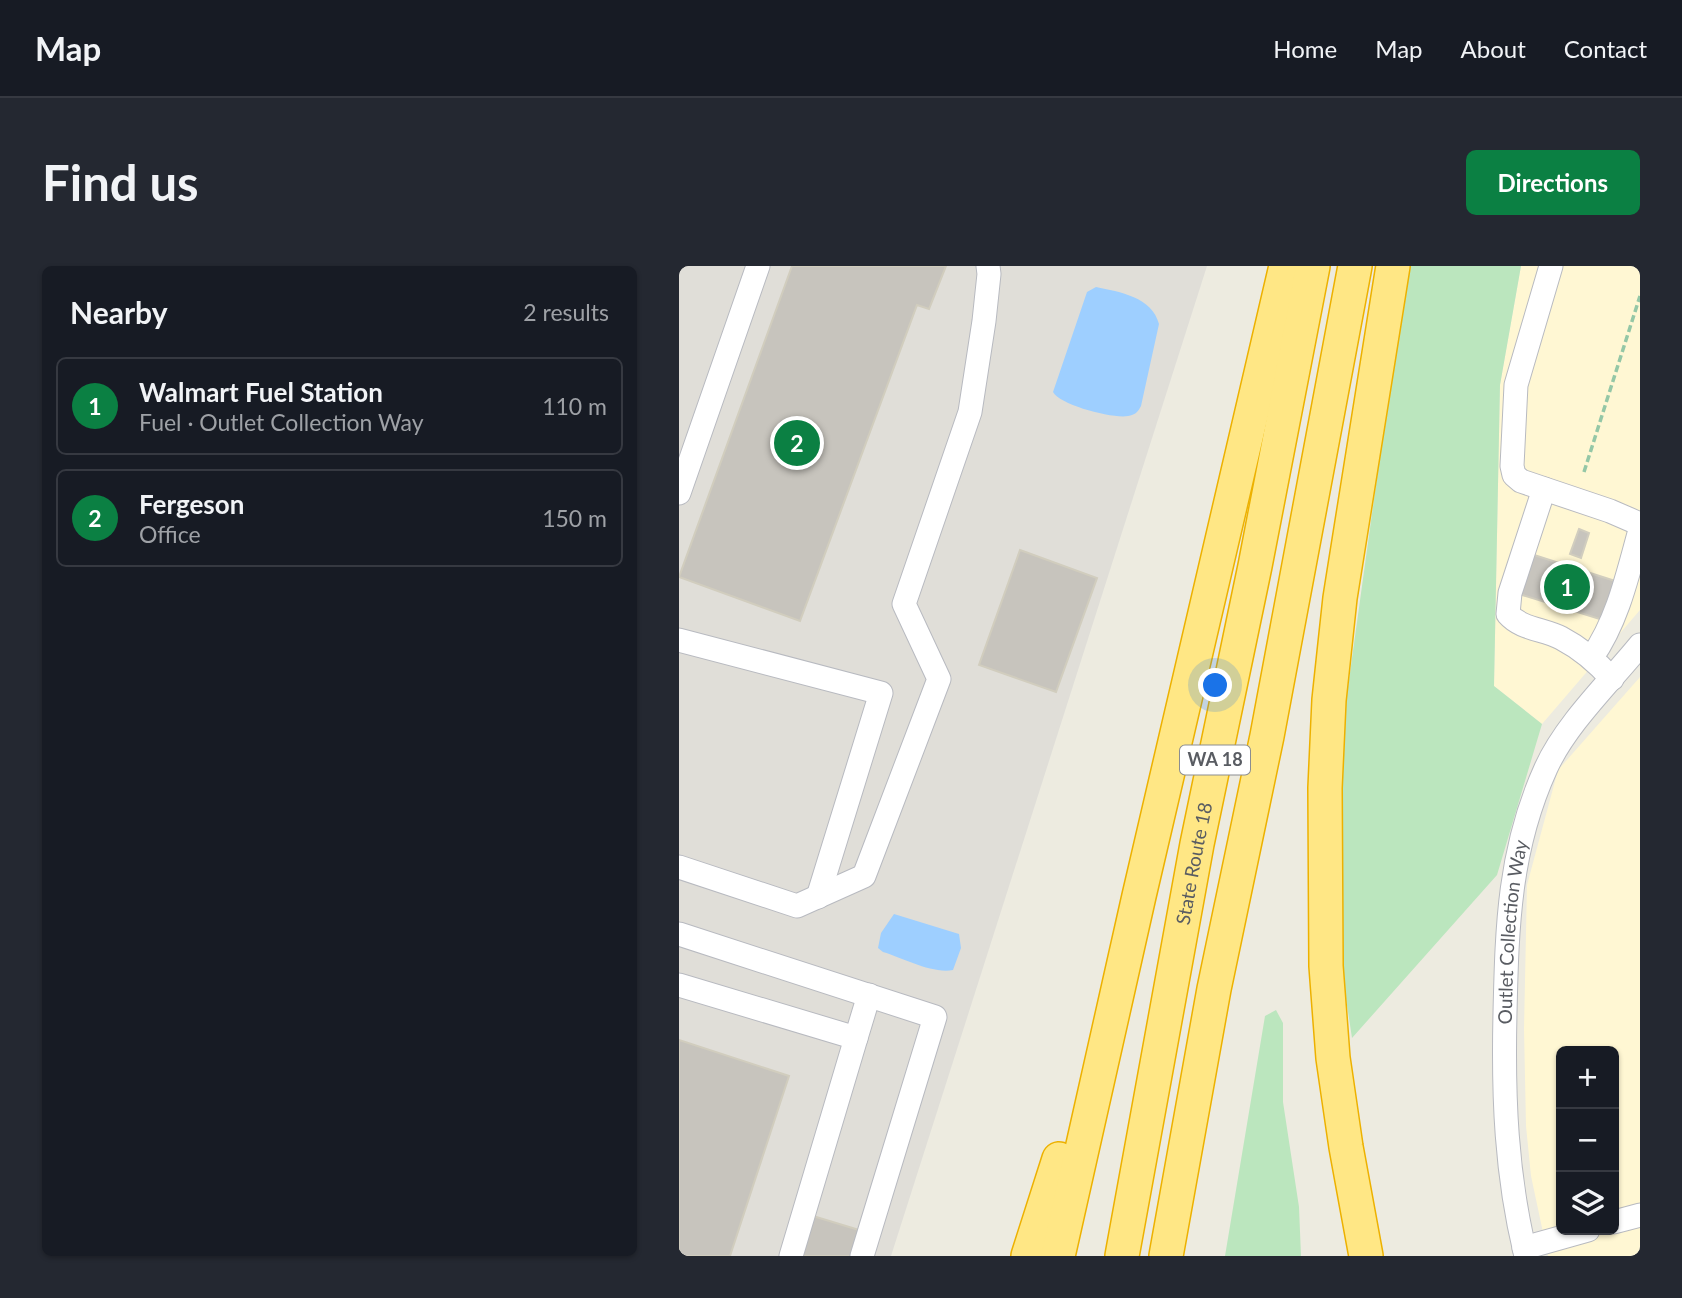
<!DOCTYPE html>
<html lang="en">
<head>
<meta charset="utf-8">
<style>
	:root { --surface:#171b24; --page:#242831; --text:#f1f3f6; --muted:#9ea1a6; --line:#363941; --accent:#0b8043 }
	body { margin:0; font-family:Lato,sans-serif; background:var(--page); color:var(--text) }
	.controls { position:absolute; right:21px; bottom:21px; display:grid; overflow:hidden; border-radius:10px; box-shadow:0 2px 5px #0004 }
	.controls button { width:63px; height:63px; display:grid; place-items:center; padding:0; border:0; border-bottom:2px solid var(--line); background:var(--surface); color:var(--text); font:35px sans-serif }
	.you { position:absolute; left:537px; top:420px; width:24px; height:24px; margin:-18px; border:5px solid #fff; border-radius:50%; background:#1a73e8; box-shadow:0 0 0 10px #1a73e833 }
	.badge { display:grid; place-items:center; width:46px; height:46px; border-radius:50%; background:var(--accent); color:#fff; font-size:23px; font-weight:700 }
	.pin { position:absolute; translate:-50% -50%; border:4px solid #fff; box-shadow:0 2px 7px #0006 }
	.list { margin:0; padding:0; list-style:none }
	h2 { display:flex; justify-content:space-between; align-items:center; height:91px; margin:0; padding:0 28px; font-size:30px }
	h2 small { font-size:23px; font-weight:400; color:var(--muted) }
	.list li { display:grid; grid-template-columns:46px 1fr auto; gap:21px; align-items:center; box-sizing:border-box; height:98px; margin:0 14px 14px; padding:0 14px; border:2px solid var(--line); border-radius:10px }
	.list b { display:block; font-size:26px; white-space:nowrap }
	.list p { margin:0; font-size:23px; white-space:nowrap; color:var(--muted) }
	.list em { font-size:23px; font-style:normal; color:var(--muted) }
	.icon { flex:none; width:38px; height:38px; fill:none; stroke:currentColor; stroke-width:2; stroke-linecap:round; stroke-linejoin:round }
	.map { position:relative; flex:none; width:961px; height:990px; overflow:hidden; border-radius:10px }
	header { display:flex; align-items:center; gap:42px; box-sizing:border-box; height:98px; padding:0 35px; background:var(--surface); border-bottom:2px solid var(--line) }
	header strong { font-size:33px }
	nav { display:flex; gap:38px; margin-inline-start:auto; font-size:24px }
	.intro { display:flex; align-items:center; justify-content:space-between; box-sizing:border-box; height:168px; padding:0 42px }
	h1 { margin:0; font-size:49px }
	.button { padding:18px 32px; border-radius:10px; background:var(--accent); color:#fff; font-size:24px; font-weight:700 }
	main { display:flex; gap:42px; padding:0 42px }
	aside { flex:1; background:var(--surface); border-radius:10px; box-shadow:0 2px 5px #0004 }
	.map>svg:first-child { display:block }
</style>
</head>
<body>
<header>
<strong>Map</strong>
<nav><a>Home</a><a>Map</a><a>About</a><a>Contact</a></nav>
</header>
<div class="intro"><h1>Find us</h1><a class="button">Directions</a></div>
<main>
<aside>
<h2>Nearby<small>2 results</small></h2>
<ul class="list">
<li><span class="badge">1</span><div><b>Walmart Fuel Station</b><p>Fuel · Outlet Collection Way</p></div><em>110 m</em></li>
<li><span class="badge">2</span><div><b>Fergeson</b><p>Office</p></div><em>150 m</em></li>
</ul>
</aside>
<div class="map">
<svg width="961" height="990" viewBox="0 0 961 990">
	<rect width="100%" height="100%" fill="#edebe0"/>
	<g fill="#fff7d3" fill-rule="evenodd">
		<polygon points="842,0 961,0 961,344 863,458 815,420 821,119"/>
		<path d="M 961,411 L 961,990 L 869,990 L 852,910 L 847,860 L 845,763 L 848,619 L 879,504 ZM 882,785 L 935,785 L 935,964 L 882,964 Z"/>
	</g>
	<polygon fill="#e0ded8" points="0,0 528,0 212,990 0,990"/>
	<g fill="#bbe6be">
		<polygon points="730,0 842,0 821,119 815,420 863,458 818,609 673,772 664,713 661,479 705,161"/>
		<polygon points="597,744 604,757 604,836 620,941 622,990 546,990 586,750"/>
	</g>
	<g fill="#9ecfff">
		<path d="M 417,21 C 441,26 473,31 480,58 L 462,140 C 459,146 456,149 449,150 C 434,153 381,139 374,126 L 408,26 Z"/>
		<path d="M 215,648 L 280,668 L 282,682 L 274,704 C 253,708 224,692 204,686 L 199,682 L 202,667 Z"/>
	</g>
	<g fill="#c7c4bd" stroke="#d1cdbe" stroke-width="2">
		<polygon points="113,0 267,0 250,43 238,39 121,355 0,311"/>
		<polygon points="900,263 910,267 902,292 891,288"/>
		<polygon points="341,284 418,312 377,426 300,399"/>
		<polygon points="852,288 936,315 924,354 840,328"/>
		<polygon points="0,774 110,810 51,990 0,990"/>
		<polygon points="134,950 180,964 173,990 122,990"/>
	</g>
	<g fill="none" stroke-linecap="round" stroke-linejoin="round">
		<g stroke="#b8bac0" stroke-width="25">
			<g id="minor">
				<polyline points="872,0 837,119 833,200 835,209 842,215 931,245 961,258"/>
				<path d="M 865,223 L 831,327 L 829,348 C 842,363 864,363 882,372 C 903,383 918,396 933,413"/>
				<polyline points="0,227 79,0"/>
				<polyline points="0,374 202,427 139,631"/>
				<path d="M 913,391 C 939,354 949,307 961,264"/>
				<polyline points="0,601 118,640 185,610 260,413 225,338 291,146 305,55 310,8 309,0"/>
				<polyline points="0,668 256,751 183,990"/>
				<polyline points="0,719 177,772 112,990"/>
				<polyline points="177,772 190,729"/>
				<polyline points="935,956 961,949"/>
				<polyline points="845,982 909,964"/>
				<path id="s1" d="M 847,990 C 827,909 824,830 826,747 C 828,660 830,583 867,502 C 887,458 930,417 961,379"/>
			</g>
		</g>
		<g stroke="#edb100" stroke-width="36">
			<g id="highway">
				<polyline points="349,990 380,893"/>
				<polyline points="379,990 460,630 607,0"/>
				<path id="s2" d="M 443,990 L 518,578 L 576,300 L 634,0"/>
				<polyline points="487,990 535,723 588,470 676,0"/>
				<polyline points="687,990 667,881 654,792 647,700 646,522 650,434 661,332 714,0"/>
			</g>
		</g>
		<polyline stroke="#94c7a6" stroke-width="3.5" stroke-dasharray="7 3.5" stroke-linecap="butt" points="905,206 961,30"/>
		<use href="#minor" stroke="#fff" stroke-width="23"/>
		<use href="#highway" stroke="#ffe785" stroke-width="33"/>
	</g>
	<g text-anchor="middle" stroke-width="5" stroke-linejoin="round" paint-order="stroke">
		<rect fill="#fff" stroke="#8b8d91" stroke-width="2" x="501" y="479.5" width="70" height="29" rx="5"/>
		<g font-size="18" font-weight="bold" fill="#595c62">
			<text x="536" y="500">WA 18</text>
		</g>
		<g font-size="19" fill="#595c62" stroke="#fff">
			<text dy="7" stroke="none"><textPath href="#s2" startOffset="399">State Route 18</textPath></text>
			<text dy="7" stroke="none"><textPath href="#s1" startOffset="326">Outlet Collection Way</textPath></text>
		</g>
	</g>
</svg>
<div class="controls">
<button>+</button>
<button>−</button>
<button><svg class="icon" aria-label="layers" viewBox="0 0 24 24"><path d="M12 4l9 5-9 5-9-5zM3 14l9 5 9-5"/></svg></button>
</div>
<div class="you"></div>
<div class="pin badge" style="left:888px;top:321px">1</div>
<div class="pin badge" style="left:118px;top:177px">2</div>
</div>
</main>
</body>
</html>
